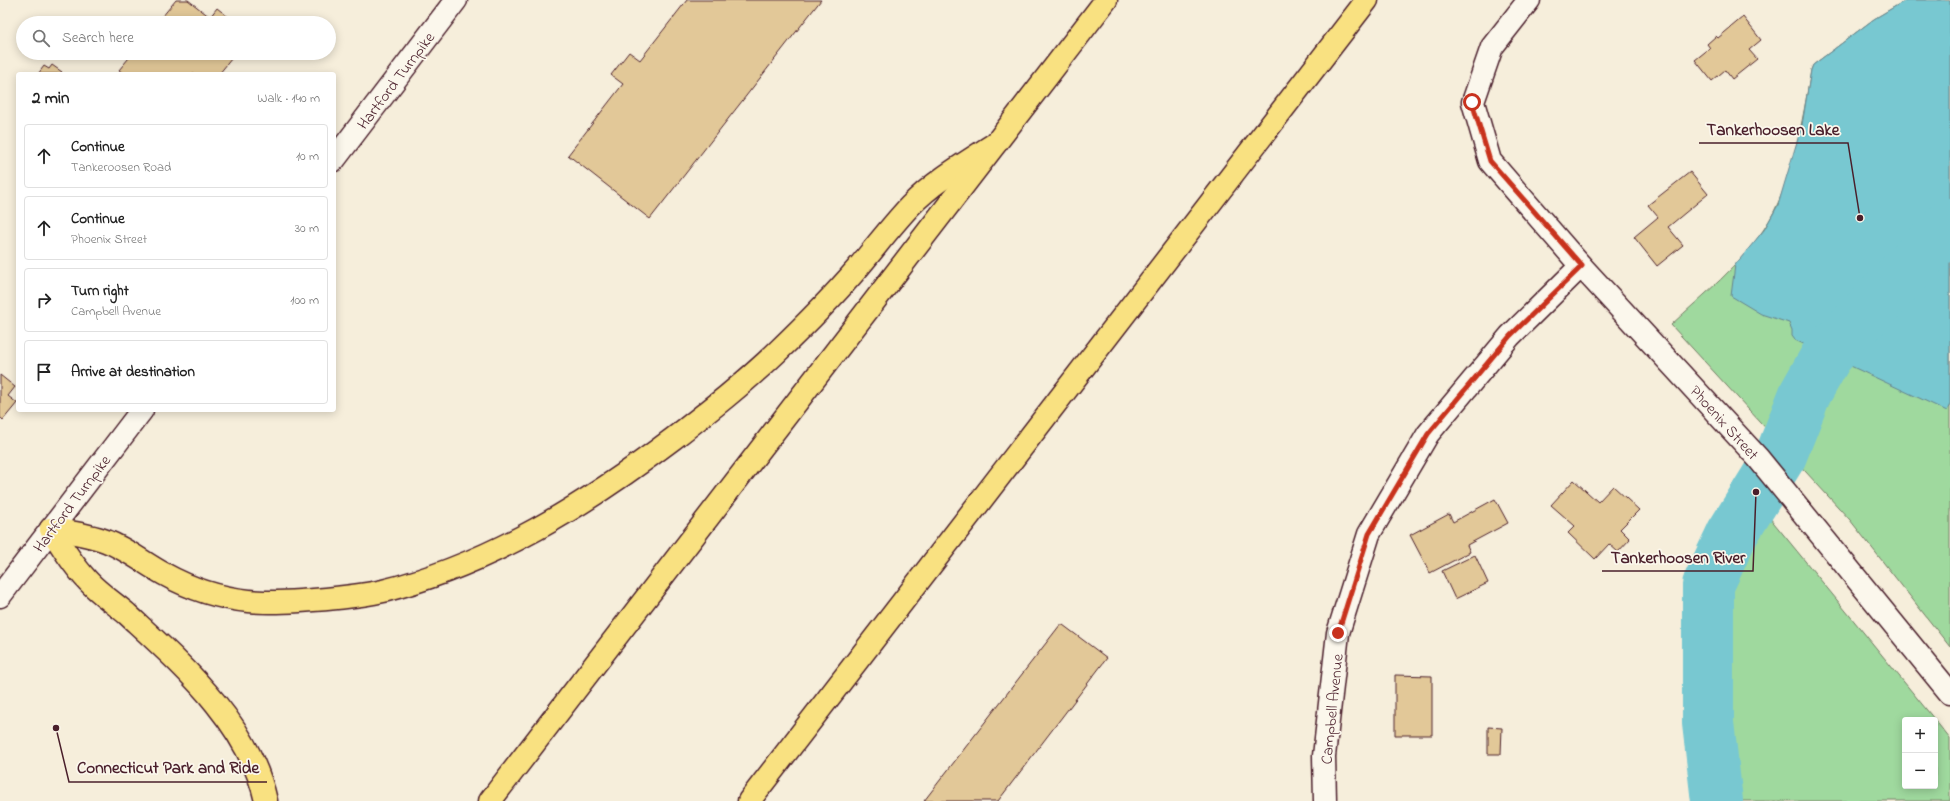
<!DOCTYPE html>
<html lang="en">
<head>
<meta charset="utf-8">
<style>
	:root { --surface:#fff; --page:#f2f2f2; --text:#222; --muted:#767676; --line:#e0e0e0 }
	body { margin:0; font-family:"Indie Flower",sans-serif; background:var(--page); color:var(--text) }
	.controls { position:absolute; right:12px; bottom:12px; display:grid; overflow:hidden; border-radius:4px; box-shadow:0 2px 10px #0003 }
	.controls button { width:36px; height:36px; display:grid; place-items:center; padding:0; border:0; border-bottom:1px solid var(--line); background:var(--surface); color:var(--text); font:20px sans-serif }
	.stop { position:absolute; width:12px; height:12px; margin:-9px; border:3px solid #c8321e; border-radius:50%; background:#fff }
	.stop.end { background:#c8321e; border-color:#fff; box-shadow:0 1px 4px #0008 }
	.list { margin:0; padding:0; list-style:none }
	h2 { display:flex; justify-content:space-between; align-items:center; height:52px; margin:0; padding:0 16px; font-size:17px }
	h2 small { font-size:13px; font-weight:400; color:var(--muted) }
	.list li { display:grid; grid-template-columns:26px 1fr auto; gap:12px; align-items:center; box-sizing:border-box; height:64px; margin:0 8px 8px; padding:0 8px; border:1px solid var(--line); border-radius:4px }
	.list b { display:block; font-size:15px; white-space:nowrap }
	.list p { margin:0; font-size:13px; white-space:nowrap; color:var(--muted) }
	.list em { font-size:13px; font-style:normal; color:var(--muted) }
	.icon { flex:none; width:22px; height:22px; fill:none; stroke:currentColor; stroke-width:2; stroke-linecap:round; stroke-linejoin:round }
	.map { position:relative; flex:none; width:1950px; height:801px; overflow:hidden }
	.search { position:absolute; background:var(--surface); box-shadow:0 2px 10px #0003; left:16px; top:16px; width:320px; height:44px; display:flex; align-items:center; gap:10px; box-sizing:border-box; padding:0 14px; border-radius:22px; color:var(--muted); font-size:15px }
	.panel { position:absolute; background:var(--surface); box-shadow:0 2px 10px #0003; left:16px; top:72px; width:320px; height:340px; border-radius:4px }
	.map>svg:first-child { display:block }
</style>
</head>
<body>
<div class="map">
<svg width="1950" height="801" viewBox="0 0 1950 801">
	<rect width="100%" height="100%" fill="#f6eedb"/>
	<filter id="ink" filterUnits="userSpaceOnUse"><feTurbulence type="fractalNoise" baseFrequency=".025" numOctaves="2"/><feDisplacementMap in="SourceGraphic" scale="8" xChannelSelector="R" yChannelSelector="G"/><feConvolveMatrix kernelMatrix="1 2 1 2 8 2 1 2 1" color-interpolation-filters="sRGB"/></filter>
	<g filter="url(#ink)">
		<g fill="#9fd99e" stroke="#747c64">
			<path d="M 1906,0 L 1950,0 L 1950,647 L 1850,520 L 1671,325 C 1703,295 1740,266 1764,229 C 1792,187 1803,119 1811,70 L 1813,65 L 1874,19 Z"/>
			<polygon points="1756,501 1935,720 1905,720 1905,786 1935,786 1935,720 1950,739 1950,801 1718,801 1708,752 1709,615 1727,545"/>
		</g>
		<polygon fill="#78c8d1" stroke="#66848f" points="1906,0 1950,0 1950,404 1947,411 1795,340 1792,336 1792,330 1789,323 1761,314 1731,296 1735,265 1764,230 1778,205 1802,125 1811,70 1813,65 1874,19"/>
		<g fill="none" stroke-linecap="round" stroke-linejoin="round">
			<polyline stroke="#78c8d1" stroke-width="52" points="1717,801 1708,723 1708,585 1732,534 1781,455 1805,394 1827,355 1950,224"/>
		</g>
		<g fill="#e2c898" stroke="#4a1f2b">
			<polygon points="176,0 188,0 210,17 217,8 236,23 157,23"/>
			<polygon points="687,0 821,0 650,219 568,155 623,84 611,75 629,52 640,60"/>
			<polygon points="1743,17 1761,40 1749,50 1757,59 1732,79 1725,70 1712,81 1695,60 1710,48 1707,44 1716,36 1718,38"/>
			<polygon points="133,53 236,53 219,74 124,74 119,70"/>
			<polygon points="52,65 62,72 60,74 38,74 44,66 49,69"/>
			<polygon points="1690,172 1708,194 1668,227 1683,245 1657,266 1634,237 1658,217 1648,205"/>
			<polygon points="0,375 15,387 8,396 17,403 3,420 0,417"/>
			<polygon points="1574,480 1598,502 1613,486 1639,510 1620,529 1630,539 1618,552 1609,544 1595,559 1568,533 1575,526 1551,505"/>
			<polygon points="1495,499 1508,523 1467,545 1470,552 1430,573 1410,535 1449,514 1453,522"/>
			<polygon points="1475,555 1488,583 1455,599 1442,571"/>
			<polygon points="1060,625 1063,625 1107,658 998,801 924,801"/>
			<polygon points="1395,675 1432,676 1432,735 1395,735"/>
			<polygon points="1488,727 1502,728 1501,754 1488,754"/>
		</g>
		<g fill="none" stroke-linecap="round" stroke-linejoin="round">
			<g stroke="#4a1f2b" stroke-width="25">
				<g id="street">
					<polyline points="1529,0 1492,47 1473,102 1490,161 1581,266 1758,458 1950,693"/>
					<polyline points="1325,801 1324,756 1338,633 1369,534 1428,434 1510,336 1581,266"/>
				</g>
			</g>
			<g stroke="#4a1f2b" stroke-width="25">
				<g id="secondary">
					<polyline points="334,160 456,0"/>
					<polyline points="0,596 142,410"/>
				</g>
			</g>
			<g stroke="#4a1f2b" stroke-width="25">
				<g id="highway">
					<path d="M 51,529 C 69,532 88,534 106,541 C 127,549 144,563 164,574 C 191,589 219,598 249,601 C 266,603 283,602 300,601 C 328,599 356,597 383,591 C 491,564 587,504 674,438 C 710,410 746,382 778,351 C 805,325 831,299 856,270 C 874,249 891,226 910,206 C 934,181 967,162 996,143"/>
					<path d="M 51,529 C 62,547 73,565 88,581 C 99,593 114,603 127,614 C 183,666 249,723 266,801"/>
					<polyline points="490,801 1106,0"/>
					<polyline points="749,801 1367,0"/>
				</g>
			</g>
			<use href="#street" stroke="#fbf7ec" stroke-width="22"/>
			<use href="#secondary" stroke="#fbf7ec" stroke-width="22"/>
			<use href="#highway" stroke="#f9e181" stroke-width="22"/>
		</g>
	</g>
	<g fill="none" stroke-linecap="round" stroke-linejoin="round" filter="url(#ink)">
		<polyline stroke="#c8321e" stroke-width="5" points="1338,633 1369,534 1428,434 1510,336 1582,266 1490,161 1472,102"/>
	</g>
	<g text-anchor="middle" stroke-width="3.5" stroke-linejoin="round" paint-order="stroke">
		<g font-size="16" fill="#4a1f2b" stroke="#fbf7ec">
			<text transform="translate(395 80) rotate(-53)" y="6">Hartford Turnpike</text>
			<text transform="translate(1725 422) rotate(48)" y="6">Phoenix Street</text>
			<text transform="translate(71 503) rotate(-53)" y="6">Hartford Turnpike</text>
			<text transform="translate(1331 709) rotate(-84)" y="6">Campbell Avenue</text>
		</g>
	</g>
	<path fill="none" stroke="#4a1f2b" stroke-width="1.5" d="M1860 218L1848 143H1699M1756 492L1753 571H1602M56 728L69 782H267"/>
	<g fill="#4a1f2b" stroke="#fbf7ec" stroke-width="1.5">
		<circle cx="1860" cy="218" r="4"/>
		<circle cx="1756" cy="492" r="4"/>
		<circle cx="56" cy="728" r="4"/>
	</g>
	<g font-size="17" text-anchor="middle" font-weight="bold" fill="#4a1f2b" stroke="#fbf7ec" stroke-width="3.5" stroke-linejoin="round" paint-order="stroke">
		<text x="1773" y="135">Tankerhoosen Lake</text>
		<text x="1678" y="563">Tankerhoosen River</text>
		<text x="168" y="773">Connecticut Park and Ride</text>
	</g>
</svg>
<div class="controls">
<button>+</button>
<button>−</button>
</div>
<div class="stop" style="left:1472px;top:102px"></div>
<div class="stop end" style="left:1338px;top:633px"></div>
<div class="search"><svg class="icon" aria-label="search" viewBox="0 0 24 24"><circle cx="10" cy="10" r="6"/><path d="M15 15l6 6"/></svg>Search here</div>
<section class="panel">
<h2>2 min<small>Walk · 140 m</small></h2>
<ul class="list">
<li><svg class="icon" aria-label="ahead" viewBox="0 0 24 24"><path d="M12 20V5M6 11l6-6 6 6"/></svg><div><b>Continue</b><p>Tankeroosen Road</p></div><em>10 m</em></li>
<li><svg class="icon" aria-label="ahead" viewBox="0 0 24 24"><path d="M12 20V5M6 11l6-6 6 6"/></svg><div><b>Continue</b><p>Phoenix Street</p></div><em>30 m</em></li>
<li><svg class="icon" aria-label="right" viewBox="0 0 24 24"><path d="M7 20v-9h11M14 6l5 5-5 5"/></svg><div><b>Turn right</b><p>Campbell Avenue</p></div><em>100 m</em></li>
<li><svg class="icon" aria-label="arrive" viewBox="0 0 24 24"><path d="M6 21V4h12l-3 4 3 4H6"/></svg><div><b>Arrive at destination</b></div></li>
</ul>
</section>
</div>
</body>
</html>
